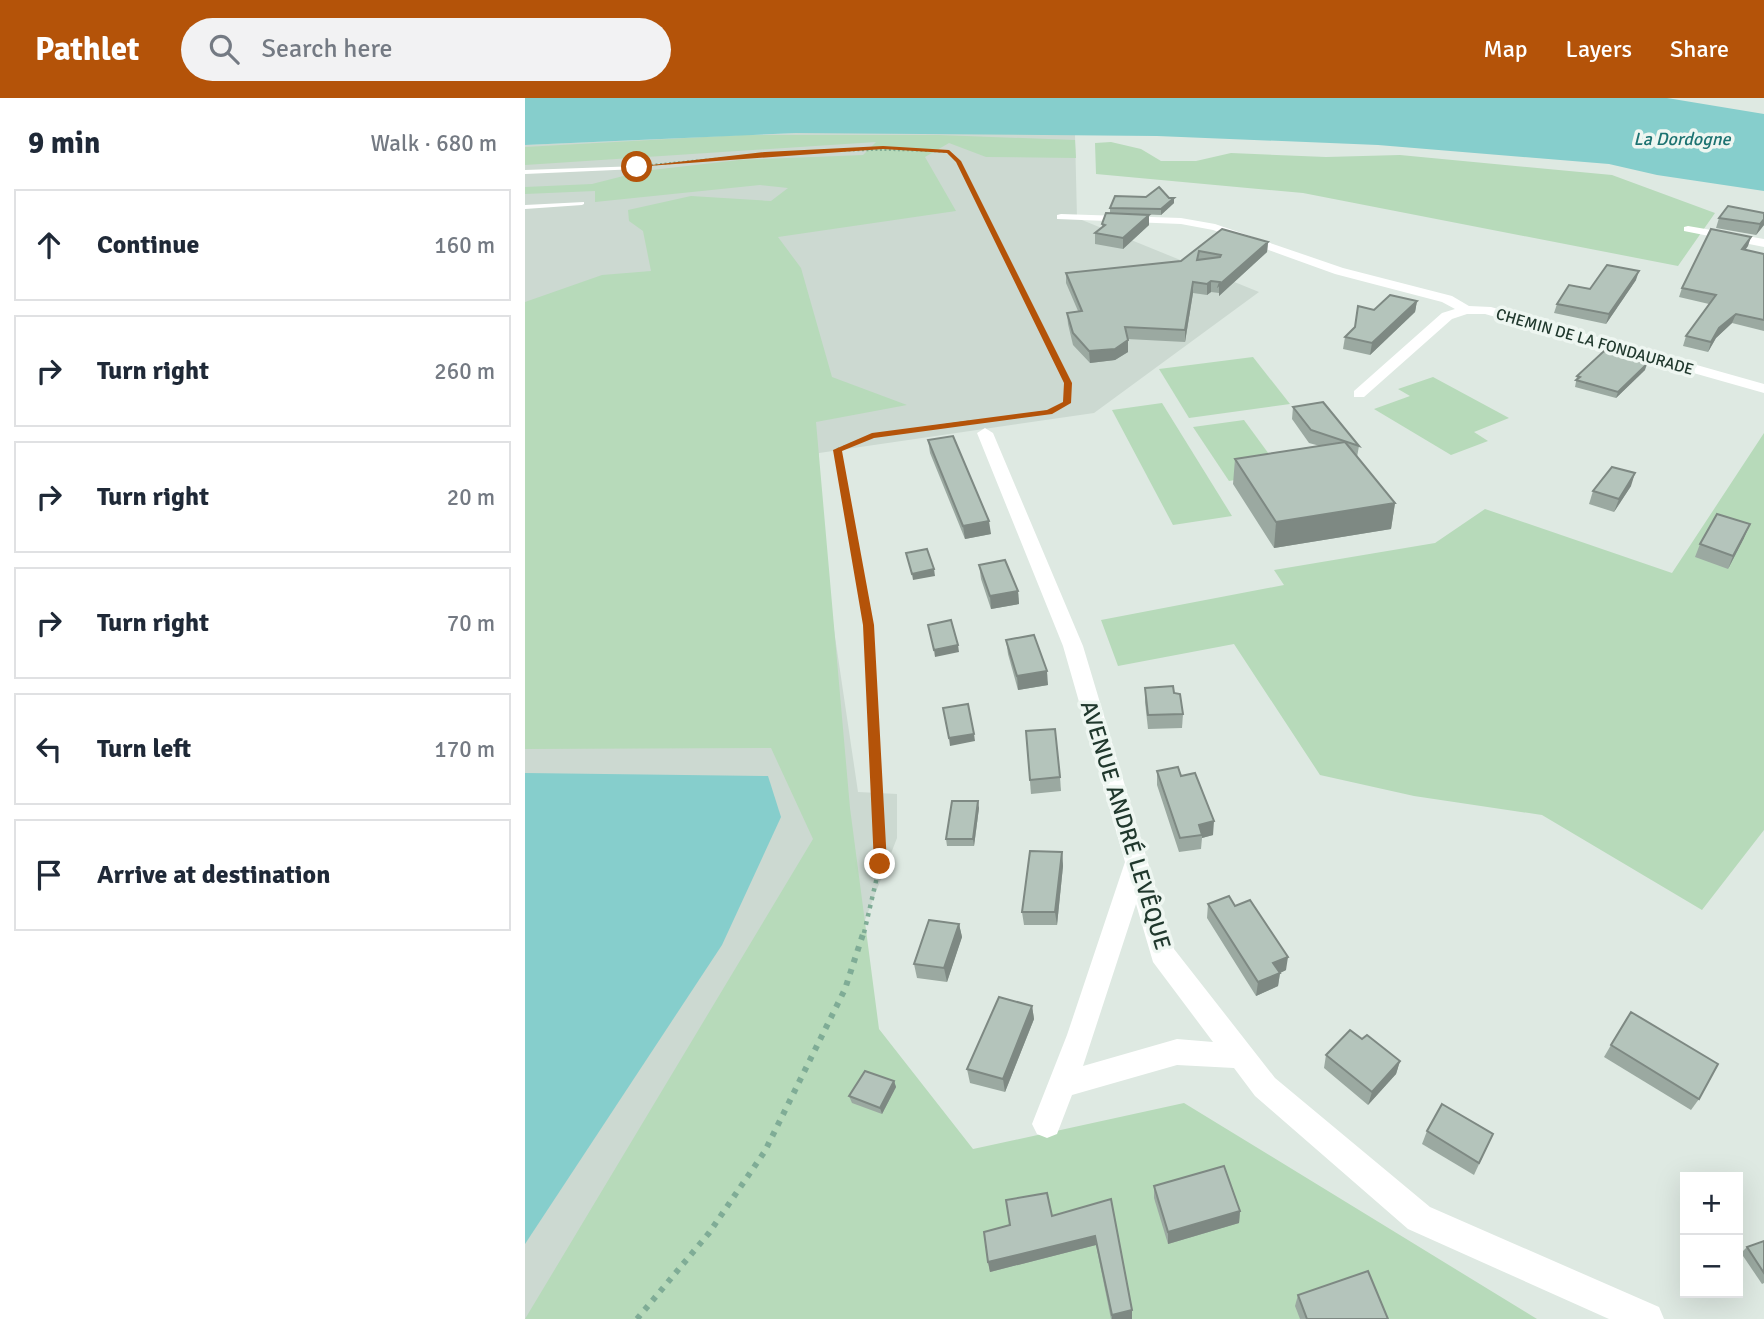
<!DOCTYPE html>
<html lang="en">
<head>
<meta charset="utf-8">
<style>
	:root { --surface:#fff; --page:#f2f2f3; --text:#1f2937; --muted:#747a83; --line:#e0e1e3; --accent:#b45309 }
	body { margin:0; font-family:Signika,sans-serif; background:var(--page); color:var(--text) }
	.controls { position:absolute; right:21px; bottom:21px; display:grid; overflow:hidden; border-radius:0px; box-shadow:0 7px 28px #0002 }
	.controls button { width:63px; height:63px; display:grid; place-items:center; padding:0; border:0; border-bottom:2px solid var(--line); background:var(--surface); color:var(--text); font:35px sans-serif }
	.stop { position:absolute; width:21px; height:21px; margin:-16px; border:5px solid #b45309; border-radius:50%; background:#fff }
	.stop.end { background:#b45309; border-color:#fff; box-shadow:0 2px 7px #0008 }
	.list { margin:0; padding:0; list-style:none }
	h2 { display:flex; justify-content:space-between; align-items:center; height:91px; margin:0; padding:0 28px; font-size:30px }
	h2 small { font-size:23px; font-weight:400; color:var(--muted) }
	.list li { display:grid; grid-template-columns:46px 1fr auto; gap:21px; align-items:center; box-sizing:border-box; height:112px; margin:0 14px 14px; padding:0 14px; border:2px solid var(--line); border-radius:0px }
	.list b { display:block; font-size:26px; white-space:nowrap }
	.list em { font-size:23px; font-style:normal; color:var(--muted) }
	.icon { flex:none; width:38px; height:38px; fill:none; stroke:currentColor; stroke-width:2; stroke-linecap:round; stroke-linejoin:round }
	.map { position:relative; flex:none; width:1239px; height:1221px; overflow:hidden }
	header { display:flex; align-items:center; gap:42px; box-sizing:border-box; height:98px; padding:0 35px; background:var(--accent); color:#fff }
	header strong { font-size:33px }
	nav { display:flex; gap:38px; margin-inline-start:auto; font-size:24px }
	.search { width:490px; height:63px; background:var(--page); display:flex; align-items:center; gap:18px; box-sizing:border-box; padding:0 24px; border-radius:38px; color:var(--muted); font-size:26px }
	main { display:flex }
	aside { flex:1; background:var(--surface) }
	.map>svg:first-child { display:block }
</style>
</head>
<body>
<header>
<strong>Pathlet</strong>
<div class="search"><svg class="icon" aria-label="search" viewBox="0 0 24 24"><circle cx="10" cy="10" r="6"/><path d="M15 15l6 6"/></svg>Search here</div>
<nav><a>Map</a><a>Layers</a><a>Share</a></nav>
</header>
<main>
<aside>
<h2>9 min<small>Walk · 680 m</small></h2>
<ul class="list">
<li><svg class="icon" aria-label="ahead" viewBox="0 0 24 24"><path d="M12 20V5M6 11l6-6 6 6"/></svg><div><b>Continue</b></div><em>160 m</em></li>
<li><svg class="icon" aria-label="right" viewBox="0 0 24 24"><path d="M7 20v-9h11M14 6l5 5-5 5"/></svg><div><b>Turn right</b></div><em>260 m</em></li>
<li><svg class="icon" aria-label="right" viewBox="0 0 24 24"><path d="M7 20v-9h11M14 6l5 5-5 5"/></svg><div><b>Turn right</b></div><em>20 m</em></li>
<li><svg class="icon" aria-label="right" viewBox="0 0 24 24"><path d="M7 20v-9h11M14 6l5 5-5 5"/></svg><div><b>Turn right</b></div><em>70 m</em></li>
<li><svg class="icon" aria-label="left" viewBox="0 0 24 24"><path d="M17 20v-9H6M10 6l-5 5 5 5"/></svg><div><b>Turn left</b></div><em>170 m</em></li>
<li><svg class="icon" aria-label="arrive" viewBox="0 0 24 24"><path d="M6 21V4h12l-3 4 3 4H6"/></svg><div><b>Arrive at destination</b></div></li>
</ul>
</aside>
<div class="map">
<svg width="1239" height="1221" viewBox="0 0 1239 1221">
	<rect width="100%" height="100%" fill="#dee9e2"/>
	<polygon fill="#ccd9d1" points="423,34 550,37 552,120 734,194 569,315 294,355 293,424 333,694 372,696 372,740 236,1089 0,1221 0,47 271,35"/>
	<g fill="#b7daba">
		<polygon points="215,37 414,37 550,42 551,60 461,59 424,45 400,59 431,113 253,139 276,170 307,279 382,307 291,324 325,710 354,931 448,1051 659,1005 1012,1221 0,1221 288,741 246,650 0,651 0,204 77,177 126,173 118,133 104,123 103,112 166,98 246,103 263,90 235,87 70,104 70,93 0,96 0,89 67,86 118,73 214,62 338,57 351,44 0,67 0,49"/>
		<polygon points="586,44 616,51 636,63 671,63 706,55 801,59 875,57 1087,77 1190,115 1153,168 778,95 571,76 570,45"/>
		<polygon points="728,259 765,306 664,320 634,271"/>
		<polygon points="908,279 984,320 949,334 963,343 926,357 849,311 885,298 873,291"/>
		<polygon points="637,305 707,418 648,427 587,312"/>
		<polygon points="719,322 757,374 704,383 668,329"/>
		<polygon points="1239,335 1239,732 1177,812 1017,717 889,698 795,677 709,546 593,568 576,522 759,487 749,472 910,445 960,411 1147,475"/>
	</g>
	<g fill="#86cecc">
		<polygon points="0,0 1142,0 1239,16 1239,93 1132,77 1084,66 853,47 632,38 271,35 0,47"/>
		<polygon points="0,675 243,678 256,719 197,847 0,1146"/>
	</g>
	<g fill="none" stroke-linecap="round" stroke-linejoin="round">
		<path stroke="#7fac96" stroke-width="2" stroke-dasharray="2 2.5" stroke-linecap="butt" d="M 126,67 C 226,57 324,48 424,54 L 434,64 L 469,135"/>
		<polyline stroke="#7fac96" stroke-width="2.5" stroke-dasharray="2 3.5" stroke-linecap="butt" points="468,133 543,285 542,305 532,310"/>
		<g stroke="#7fac96" stroke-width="3.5" stroke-dasharray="2.5 4.5" stroke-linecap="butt">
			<polyline points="471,321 524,314 536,308"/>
			<polyline points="344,538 312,352 347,338 445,324"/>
		</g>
		<polyline stroke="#7fac96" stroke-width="4.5" stroke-dasharray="3.5 5" stroke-linecap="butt" points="339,835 355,766 344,536"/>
		<polyline stroke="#7fac96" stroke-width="6" stroke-dasharray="5 7" stroke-linecap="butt" points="112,1221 184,1135 240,1053 320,891 339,833"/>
		<g fill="#fff" fill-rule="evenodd">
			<polygon points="114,68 112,71 0,76 0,72"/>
			<polygon points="59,104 59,106 57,107 0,111 0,107"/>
		</g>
		<g fill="#fff" fill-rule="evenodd">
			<polygon points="536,116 656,120 690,126 818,170 927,198 944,208 966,209 1239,286 1239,295 960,216 942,216 927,221 839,299 829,299 829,293 917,215 930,211 917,204 810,176 688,132 656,126 532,121 532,117"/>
			<polygon points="1163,128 1239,141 1239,149 1159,133 1159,129"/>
			<path d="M 460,330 L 468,335 L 558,548 L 649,851 L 750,980 L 905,1109 L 1134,1209 L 1139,1221 L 1084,1221 L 883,1131 L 730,998 L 709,970 L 652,967 L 547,997 L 532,1036 L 522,1040 L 512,1036 L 507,1026 L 542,937 L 600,764 L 538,548 L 452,335 ZM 611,806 L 628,864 L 688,944 L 652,941 L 558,968 Z"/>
		</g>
	</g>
	<g fill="#9ba9a1">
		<polygon points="644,100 649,100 649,105 636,117 585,115 585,110"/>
		<polygon points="624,117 624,127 598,151 570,146 570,135 577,130 577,126"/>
		<polygon points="1194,120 1239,127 1231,137 1191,130"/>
		<polygon points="697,131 743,144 742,154 694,198 694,195 686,194 682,197 668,195 660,244 602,241 603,254 590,262 565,265 548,247 543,226 542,215 553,213 541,185 541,175 656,163"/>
		<polygon points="1223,148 1220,152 1239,156 1239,233 1207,225 1191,240 1183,254 1158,248 1161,238 1184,206 1154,199 1157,190"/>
		<polygon points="1111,182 1081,226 1029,215 1032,206 1065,191"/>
		<polygon points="892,203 890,214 845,257 818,251 820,239 849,212"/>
		<polygon points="1120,272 1091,300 1050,289 1052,278"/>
		<polygon points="768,309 834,348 832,359 870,405 866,431 749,450 708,386 710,361 795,348 784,345 767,321"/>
		<polygon points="403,342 466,436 440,441 405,355"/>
		<polygon points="1106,388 1089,414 1064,406 1068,393"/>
		<polygon points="1219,440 1203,471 1170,459 1175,446"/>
		<polygon points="454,467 493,493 494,506 466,511 456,481"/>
		<polygon points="481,542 523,587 493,592 483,556"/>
		<polygon points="620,590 649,595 658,616 657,630 623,631 620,604"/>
		<polygon points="501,633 535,679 536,693 506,696"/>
		<polygon points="632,673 656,678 688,737 677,740 676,751 654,754 632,687"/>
		<polygon points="454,710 449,748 422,748 421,741"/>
		<polygon points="537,754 538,768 532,827 499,827 497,814"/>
		<polygon points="683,806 710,808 761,872 755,875 753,888 731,898 682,820"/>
		<polygon points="434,826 437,839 422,884 392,880 389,866"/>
		<polygon points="507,908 509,921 480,994 445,985 442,971"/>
		<polygon points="837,941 875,963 871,976 843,1007 799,970 801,957"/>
		<polygon points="1086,947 1174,1001 1166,1012 1079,959"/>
		<polygon points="369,983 371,989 357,1016 327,1005 324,998"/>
		<polygon points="902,1033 968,1036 949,1077 897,1046"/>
		<polygon points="629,1088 715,1113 714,1125 643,1146 629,1100"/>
		<polygon points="586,1101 607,1221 586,1221 571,1147 465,1174 463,1164 527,1118"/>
		<polygon points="1239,1143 1239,1185 1237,1186 1216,1155 1222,1149"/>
		<polygon points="773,1197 863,1221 775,1221 770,1208"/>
	</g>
	<g fill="#7e8983">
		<polygon points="649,100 649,105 636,117 636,111"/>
		<polygon points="624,117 624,127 598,151 598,140"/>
		<polygon points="1239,121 1239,127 1231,137 1235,126"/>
		<polygon points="1226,139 1223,148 1214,160 1217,151"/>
		<polygon points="743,144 742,154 694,198 694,187"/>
		<polygon points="1114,173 1111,182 1081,226 1084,216"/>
		<polygon points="686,183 686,194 682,197 682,186"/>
		<polygon points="668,184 668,195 660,244 660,232"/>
		<polygon points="892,203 890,214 845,257 847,245"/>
		<polygon points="1211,216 1207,225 1191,240 1183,254 1186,244 1194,230"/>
		<polygon points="603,242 603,254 590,262 565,265 564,253"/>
		<polygon points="1122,266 1120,272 1091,300 1093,294"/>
		<polygon points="1110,375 1106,388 1089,414 1094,401"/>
		<polygon points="870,405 866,431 749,450 751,424"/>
		<polygon points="464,423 466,436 440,441 438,428"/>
		<polygon points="1225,426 1219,440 1203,471 1208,458"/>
		<polygon points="409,471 410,478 388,482 387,476"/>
		<polygon points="493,493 494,506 466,511 465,498"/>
		<polygon points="433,547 434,554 410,559 409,552"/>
		<polygon points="522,573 523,587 493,592 492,578"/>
		<polygon points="449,636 450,643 425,648 424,640"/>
		<polygon points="453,703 454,710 449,748 448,741"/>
		<polygon points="689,723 688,737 677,740 677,737 674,727"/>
		<polygon points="537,754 538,768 532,827 530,814"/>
		<polygon points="434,826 437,839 422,884 419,870"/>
		<polygon points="763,859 761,872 755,875 753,888 731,898 733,884 748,865"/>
		<polygon points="507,908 509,921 480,994 478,981"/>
		<polygon points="875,963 871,976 843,1007 847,994"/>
		<polygon points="369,983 371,989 357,1016 355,1010"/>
		<polygon points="715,1113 714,1125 643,1146 643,1134"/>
		<polygon points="570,1138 571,1147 465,1174 463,1164"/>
		<polygon points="607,1212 607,1221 587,1221 587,1217"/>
	</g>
	<g fill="#b4c4bb" stroke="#7e8983" stroke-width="2" fill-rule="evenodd">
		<polygon points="634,89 644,100 649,100 636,111 585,110 590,98 621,99"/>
		<polygon points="1203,108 1239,115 1239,121 1235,126 1194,120"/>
		<polygon points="581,115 624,117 598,140 570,135 580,127 577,126"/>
		<path d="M 697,131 L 743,144 L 694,187 L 695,184 L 686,183 L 682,186 L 668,184 L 660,232 L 600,229 L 603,242 L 590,251 L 564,253 L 548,235 L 542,215 L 557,213 L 541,175 L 656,163 ZM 674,153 L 696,157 L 695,159 L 672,162 Z"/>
		<polygon points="1186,131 1226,139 1217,151 1239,156 1239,222 1211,216 1194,230 1186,244 1161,238 1191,197 1157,190"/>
		<polygon points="1082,167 1114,173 1084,216 1032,206 1044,187 1065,191"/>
		<polygon points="865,197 892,203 847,245 820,239 830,229 833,208 849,212"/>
		<polygon points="1079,253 1122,266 1093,294 1051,282 1055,279 1052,278"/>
		<polygon points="798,304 834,348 786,332 768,309"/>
		<polygon points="428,338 464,423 438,428 403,342"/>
		<polygon points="820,344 870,405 751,424 710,361"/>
		<polygon points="1087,369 1110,375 1094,401 1068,393"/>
		<polygon points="1192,416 1225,426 1208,458 1175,446"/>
		<polygon points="402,451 409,471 387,476 381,455"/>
		<polygon points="480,462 493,493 465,498 454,467"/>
		<polygon points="426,522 433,547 409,552 403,527"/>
		<polygon points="509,537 522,573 492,578 481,542"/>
		<polygon points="648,588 649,595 655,596 658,616 623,617 620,590"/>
		<polygon points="443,606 449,636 424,640 418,610"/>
		<polygon points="530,631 535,679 505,682 501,633"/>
		<polygon points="653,669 656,678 670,675 689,723 674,727 677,737 655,740 632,673"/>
		<polygon points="427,703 453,703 448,741 421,741"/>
		<polygon points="505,753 537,754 530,814 497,814"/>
		<polygon points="704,798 710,808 725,802 763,859 748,865 755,875 733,884 683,806"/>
		<polygon points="404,822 434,826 419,870 389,866"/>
		<polygon points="474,899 507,908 478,981 442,971"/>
		<polygon points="1106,914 1193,966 1174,1001 1086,947"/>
		<polygon points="825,932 837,941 842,937 875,963 847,994 801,957"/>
		<polygon points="340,973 369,983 355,1010 324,998"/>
		<polygon points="917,1006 968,1036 954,1065 902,1033"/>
		<polygon points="699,1068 715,1113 643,1134 629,1088"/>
		<polygon points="522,1095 527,1118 586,1101 607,1212 587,1217 570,1138 463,1164 459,1134 485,1127 481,1102"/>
		<polygon points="1239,1143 1239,1175 1222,1149"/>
		<polygon points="843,1173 863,1221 782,1221 773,1197"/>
	</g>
	<polygon fill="#b45309" points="358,48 424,52 436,63 547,285 546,305 527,316 349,340 317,353 349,527 362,766 355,771 349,766 338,527 308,352 347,335 522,312 538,304 539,285 431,64 422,55 358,51 109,69 240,54"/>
	<g text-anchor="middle" stroke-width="7" stroke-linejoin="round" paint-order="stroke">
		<g font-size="16" fill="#20382d" stroke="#eef6f1">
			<text transform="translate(1070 243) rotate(16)" y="6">CHEMIN DE LA FONDAURADE</text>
		</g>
		<g font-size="18" font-style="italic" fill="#1c7271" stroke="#eef6f1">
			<text x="1157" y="47">La Dordogne</text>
		</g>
		<g font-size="23" fill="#20382d" stroke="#eef6f1">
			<text transform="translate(601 727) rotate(73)" y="8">AVENUE ANDRÉ LEVÊQUE</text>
		</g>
	</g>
</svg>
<div class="controls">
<button>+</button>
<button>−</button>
</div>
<div class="stop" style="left:112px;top:69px"></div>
<div class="stop end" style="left:355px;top:766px"></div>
</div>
</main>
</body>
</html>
